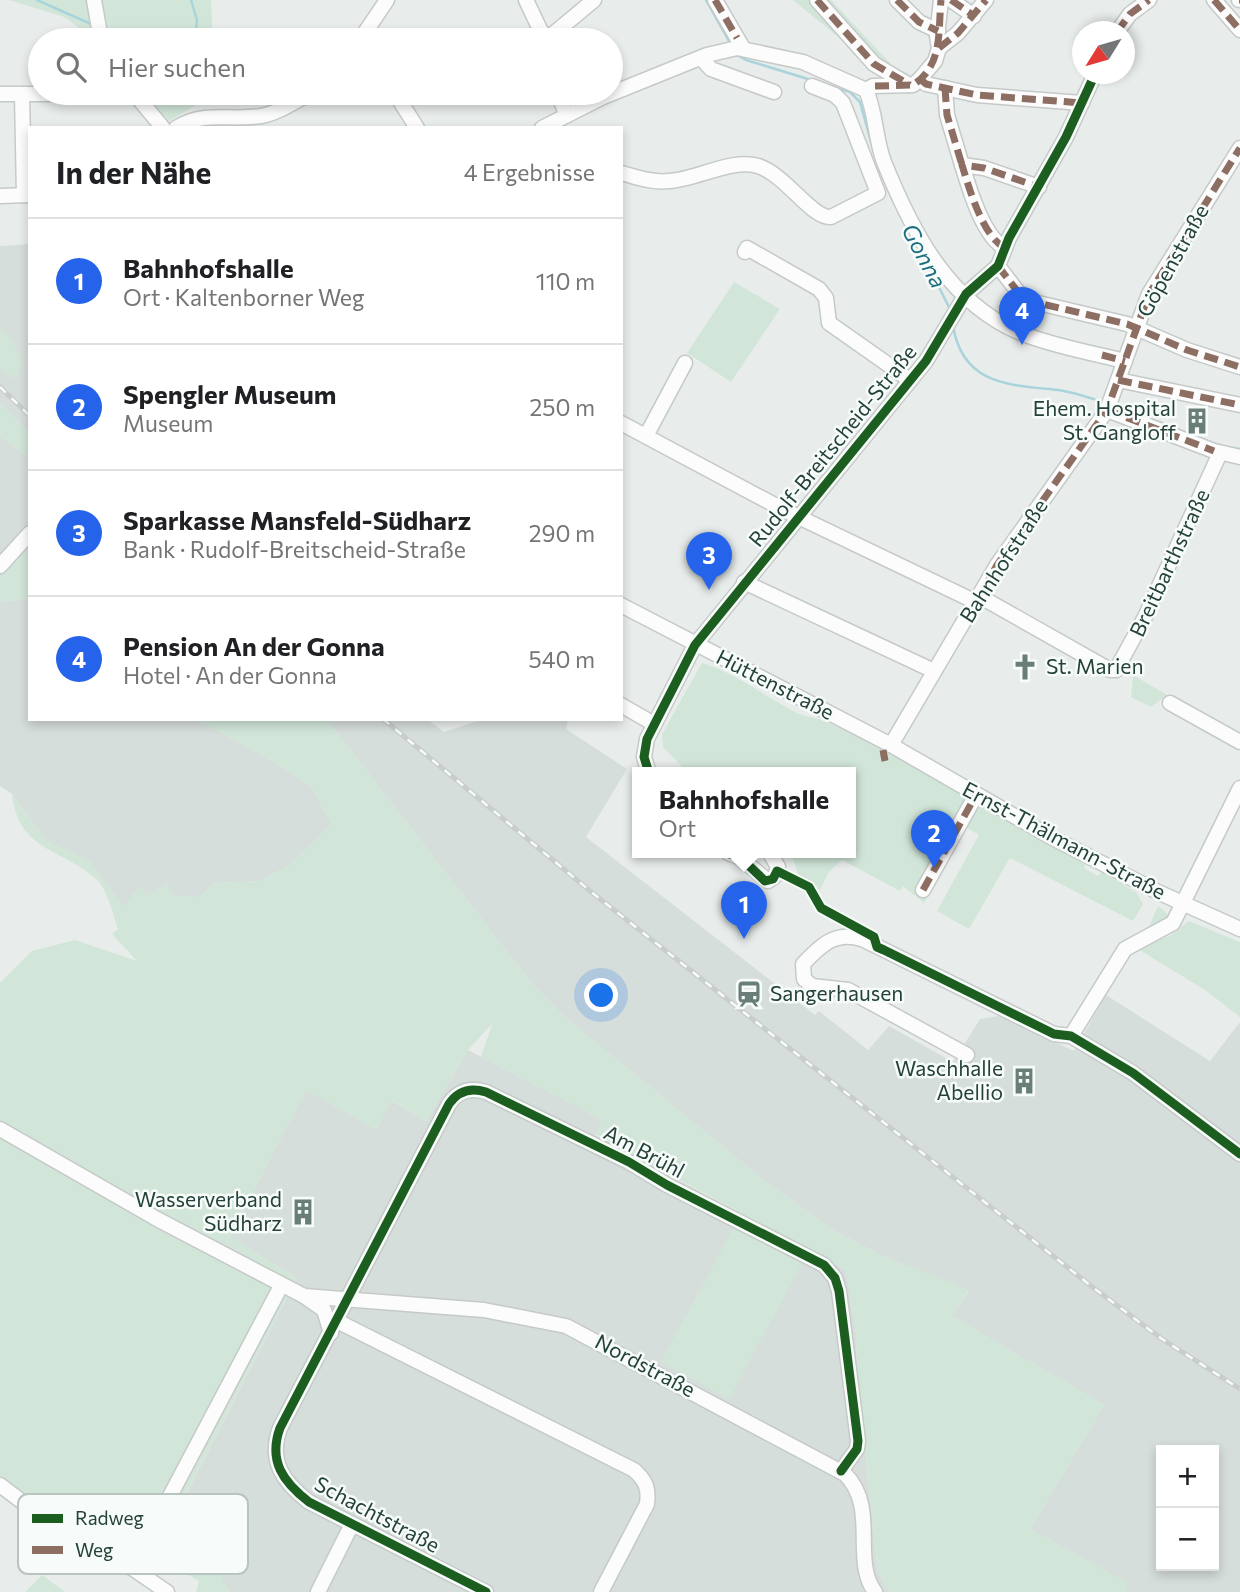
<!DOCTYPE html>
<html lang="de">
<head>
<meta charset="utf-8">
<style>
	:root { --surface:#fff; --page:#f6f6f6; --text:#202124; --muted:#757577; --line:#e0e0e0; --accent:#2563eb }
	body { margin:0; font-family:Commissioner,sans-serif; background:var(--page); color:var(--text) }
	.controls { position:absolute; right:21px; bottom:21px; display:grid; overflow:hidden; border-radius:0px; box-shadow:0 4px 10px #0003 }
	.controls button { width:63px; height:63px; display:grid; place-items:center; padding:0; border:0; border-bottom:2px solid var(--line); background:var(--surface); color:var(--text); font:35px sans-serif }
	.compass { position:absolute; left:1072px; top:21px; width:63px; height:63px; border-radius:50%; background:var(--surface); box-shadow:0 4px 10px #0003; rotate:233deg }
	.you { position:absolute; left:602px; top:996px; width:24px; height:24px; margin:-18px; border:5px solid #fff; border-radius:50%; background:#1a73e8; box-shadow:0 0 0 10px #1a73e833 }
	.badge { display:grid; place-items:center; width:46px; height:46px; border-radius:50%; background:var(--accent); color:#fff; font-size:23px; font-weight:700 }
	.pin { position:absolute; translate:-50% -58px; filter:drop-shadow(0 2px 4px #0008) }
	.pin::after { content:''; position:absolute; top:37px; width:24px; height:21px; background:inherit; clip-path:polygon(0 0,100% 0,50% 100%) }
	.popup { position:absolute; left:632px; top:767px; width:224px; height:91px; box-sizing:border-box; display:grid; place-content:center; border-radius:0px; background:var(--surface); filter:drop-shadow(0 2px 5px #0005); font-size:23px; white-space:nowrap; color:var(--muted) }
	.popup b { font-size:26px; color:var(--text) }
	.popup::after { content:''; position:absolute; left:50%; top:100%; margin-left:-14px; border:14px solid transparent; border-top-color:var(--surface) }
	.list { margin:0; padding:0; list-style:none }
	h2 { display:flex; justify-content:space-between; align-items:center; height:91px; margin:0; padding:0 28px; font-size:30px }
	h2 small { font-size:23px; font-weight:400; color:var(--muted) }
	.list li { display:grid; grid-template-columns:46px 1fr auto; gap:21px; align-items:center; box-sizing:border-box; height:126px; padding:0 28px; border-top:2px solid var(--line) }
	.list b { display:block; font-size:26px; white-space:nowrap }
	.list p { margin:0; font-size:23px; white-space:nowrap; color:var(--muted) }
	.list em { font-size:23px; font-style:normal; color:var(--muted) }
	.icon { flex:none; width:38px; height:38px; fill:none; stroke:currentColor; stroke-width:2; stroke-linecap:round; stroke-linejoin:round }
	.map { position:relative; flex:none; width:1240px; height:1592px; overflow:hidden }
	.search { position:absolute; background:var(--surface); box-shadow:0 4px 10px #0003; left:28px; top:28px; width:595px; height:77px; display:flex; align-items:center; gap:18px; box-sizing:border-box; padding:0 24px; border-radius:38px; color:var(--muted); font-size:26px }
	.panel { position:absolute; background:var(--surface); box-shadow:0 4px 10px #0003; left:28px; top:126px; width:595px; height:595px; border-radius:0px }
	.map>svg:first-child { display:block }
</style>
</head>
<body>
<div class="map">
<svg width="1240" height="1592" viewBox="0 0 1240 1592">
	<rect width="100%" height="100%" fill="#e8edeb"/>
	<g fill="#d6dedb" fill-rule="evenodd">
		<polygon points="30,244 30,434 0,403 0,246"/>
		<polygon points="0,436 30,458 30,544 0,579"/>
		<polygon points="30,598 30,719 197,719 261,754 312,787 332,824 290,865 260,881 214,883 200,897 147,895 123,907 90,862 46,841 12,794 0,786 0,602"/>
		<path d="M 326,719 L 427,719 L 444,732 L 484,719 L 568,719 L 566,729 L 627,769 L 586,837 L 815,1015 L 819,1011 L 868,1050 L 889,1026 L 953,1062 L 980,1019 L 999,1016 L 1074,1051 L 1106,995 L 1210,1061 L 1240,1022 L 1240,1592 L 1124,1592 L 1127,1583 L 1030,1529 L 1104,1405 L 951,1316 L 969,1291 L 883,1256 L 838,1233 L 767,1183 L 562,1015 L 528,979 ZM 1161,1450 L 1214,1450 L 1214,1566 L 1161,1566 Z"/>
		<polygon points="468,1050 603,1120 595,1135 846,1270 856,1334 858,1384 878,1572 889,1592 230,1592 221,1580 183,1500 297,1278 229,1237 306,1090 376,1129 391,1100 426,1121"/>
	</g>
	<g fill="#d1e6d8">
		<polygon points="9,0 211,0 213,40 96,40 64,17"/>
		<polygon points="793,0 831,0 902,76 906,72 911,77 902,84 878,76 852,48"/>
		<polygon points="143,93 206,93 198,104 169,121"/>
		<polygon points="734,282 780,309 731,382 687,353"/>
		<polygon points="0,328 12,340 22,362 15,379 0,368"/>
		<polygon points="0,403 30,434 30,458 0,436"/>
		<polygon points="30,544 30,598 0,602 0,579"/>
		<path d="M 702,663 C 737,673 765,697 797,713 C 807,718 817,717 827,722 C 916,763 1000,816 1086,863 L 1084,868 L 1098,876 L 1101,872 L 1136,892 L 1143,904 L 1133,921 L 1010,858 L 969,929 L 937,911 L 979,835 L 962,825 L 951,847 L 955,849 L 924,903 L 903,886 L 900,891 L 842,860 L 829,872 L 820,890 C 792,872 802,882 791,853 L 851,853 L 851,773 L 688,773 L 663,747 L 662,734 Z"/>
		<polygon points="1133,675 1167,695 1151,707 1131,697"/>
		<path d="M 197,719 L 326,719 L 528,979 L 562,1015 L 767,1183 L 838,1233 L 883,1256 L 969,1290 L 951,1316 L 1104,1405 L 1030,1529 L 1128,1583 L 1124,1592 L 889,1592 L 878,1572 L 858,1384 L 856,1334 L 846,1270 L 595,1134 L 602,1120 L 481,1057 L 492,1024 L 468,1050 L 426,1121 L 392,1100 L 376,1129 L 306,1091 L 229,1236 L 297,1278 L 183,1499 L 242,1534 L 221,1580 L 230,1592 L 196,1592 L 199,1581 L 135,1545 L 127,1558 C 79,1542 40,1508 0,1478 L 0,983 L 32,951 L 75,940 L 137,961 L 112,934 L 118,929 C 113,915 107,888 96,879 C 61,848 18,851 12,794 L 46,841 L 90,861 L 123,907 L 140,886 L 147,895 L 167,884 L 175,896 L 200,897 L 214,883 L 260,881 L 272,875 L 289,865 L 332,824 L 312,787 L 261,754 Z"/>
		<polygon points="1160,907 1170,917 1147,931 1157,908"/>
		<polygon points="1189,921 1240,942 1240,1017 1205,990 1138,949 1171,935"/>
		<polygon points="734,1227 802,1263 729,1399 661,1362"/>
		<polygon points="42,1575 65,1592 25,1592"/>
	</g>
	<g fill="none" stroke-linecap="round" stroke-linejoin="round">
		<g stroke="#a9d4db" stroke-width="2.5">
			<polyline points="37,0 91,24"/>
			<polyline points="191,0 197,20 195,40"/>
			<polyline points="706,0 730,43"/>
			<polyline points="104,28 118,33 126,40"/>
			<polyline points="737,55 746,60 850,92 860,102 871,142"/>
			<polyline points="920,250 950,309"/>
			<path d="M 953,326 C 963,386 1011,385 1058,390 C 1074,392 1090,398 1106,403"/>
			<polyline points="1115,405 1220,446 1240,449"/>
		</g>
		<g stroke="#c5cac8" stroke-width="17">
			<g id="minor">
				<polyline points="94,0 101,40"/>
				<polyline points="526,0 545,40"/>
				<polyline points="715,0 743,48"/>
				<polyline points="817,0 874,64 909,85"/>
				<polyline points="897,0 919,22 938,31"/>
				<polyline points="951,0 974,16"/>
				<polyline points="1214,0 1240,30"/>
				<polyline points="1239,0 1240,0"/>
				<polyline points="1117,32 1130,14 1149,0"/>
				<polyline points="360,40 387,0"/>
				<polyline points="522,40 542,32"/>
				<polyline points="546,40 594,0"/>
				<polyline points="939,48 958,33 986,0"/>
				<polyline points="701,58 711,69 774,92"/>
				<polyline points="920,79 926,84 977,95 1082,103"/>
				<polyline points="945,88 947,115 962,165"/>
				<path d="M 866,90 C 876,112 875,139 884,162 C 913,234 950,306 1026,335 C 1058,347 1092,353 1125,361"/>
				<polyline points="866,90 873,86 913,85 920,79 935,61 939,48 937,36 941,0"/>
				<polyline points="134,93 163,128"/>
				<polyline points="395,93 417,128"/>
				<polyline points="558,93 566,114"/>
				<polyline points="0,94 102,94"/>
				<polyline points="22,94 24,195"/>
				<path d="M 176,128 C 205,110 230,121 261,116 C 279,113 295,101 311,93"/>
				<polyline points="542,128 603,97 707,55 737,48 803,62 866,90"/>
				<path d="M 621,173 C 637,177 652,183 669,181 C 696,180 731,158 758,166 C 785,174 812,219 831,217 L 878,193 L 843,103 L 835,95 L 812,86"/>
				<polyline points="0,196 30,195"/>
				<path d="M 1005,248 C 983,237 969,188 962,165 L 984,168 L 1039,187"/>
				<polyline points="745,252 747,248 819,289 826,298 829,323 910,380"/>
				<polyline points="998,266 1018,292 1034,302 1127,324 1187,350 1240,367"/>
				<polyline points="1118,380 1240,405"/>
				<polyline points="1107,410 1214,451 1240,457"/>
				<polyline points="621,423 784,510 976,602"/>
				<polyline points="646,436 685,363"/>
				<polyline points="0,566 30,533"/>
				<polyline points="744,582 934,671"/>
				<polyline points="979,596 1110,670 1116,670 1145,617 1220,453"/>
				<polyline points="621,605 891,745 1049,836 1160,893 1240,929"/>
				<polyline points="1170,703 1240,742"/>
				<polyline points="621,705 654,724"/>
				<polyline points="891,745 997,565 1107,410 1149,294 1240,148"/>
				<polyline points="649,773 644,757 647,739 695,645 926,361 966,294 998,266 1009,238 1066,137 1095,74"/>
				<polyline points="728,853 739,857 768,881 775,876 778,867 770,853"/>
				<polyline points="923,890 976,795"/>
				<polyline points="1071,1036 1125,949 1173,923 1240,788"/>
				<path d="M 967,1055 L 848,990 L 812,986 L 804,979 L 803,964 C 821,945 835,931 862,939 L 1054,1034 L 1071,1036 L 1133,1073 L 1240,1154"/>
				<polyline points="0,1129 157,1219 304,1296 324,1310 331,1333"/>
				<path d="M 304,1296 L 484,1310 L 566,1326 L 845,1474 C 879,1508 851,1560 875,1592"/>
				<path d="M 337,1321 L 634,1470 C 646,1481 649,1488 647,1504 L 601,1592"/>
				<polyline points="0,1485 57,1528 100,1555 132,1568 167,1592"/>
				<polyline points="132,1568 281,1286"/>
				<polyline points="318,1592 352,1524"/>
				<path d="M 486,1592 L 309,1502 C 283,1482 268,1461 280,1428 L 449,1104 C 458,1091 470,1087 486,1092 L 629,1162 L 667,1185 L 824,1265 L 835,1278 L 839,1291 L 858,1441 L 857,1449 L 841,1471"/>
			</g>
		</g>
		<use href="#minor" stroke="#fcfcfc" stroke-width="14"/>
		<g stroke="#c9cdcc" stroke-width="5">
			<g id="rail">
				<polyline points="0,387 30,416"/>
				<polyline points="383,719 595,895 1095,1289 1162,1339 1240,1389"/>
			</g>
		</g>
		<use href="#rail" stroke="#f7fbf9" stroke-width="2.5" stroke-dasharray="8" stroke-linecap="butt"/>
		<g stroke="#8d6e63" stroke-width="7" stroke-dasharray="14 7" stroke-linecap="butt">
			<polyline points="715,0 737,38"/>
			<polyline points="817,0 874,64 910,85"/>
			<polyline points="897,0 919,22 938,31"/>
			<polyline points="951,0 974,16"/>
			<polyline points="1214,0 1240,30"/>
			<polyline points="1239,0 1240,0"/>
			<polyline points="1117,32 1130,14 1149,0"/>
			<polyline points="939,48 958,33 986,0"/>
			<polyline points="920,79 926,84 977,95 1082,103"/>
			<path d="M 875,86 L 913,85 C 943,65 938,33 941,0"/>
			<polyline points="945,88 947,115 962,165"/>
			<path d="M 1005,248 C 983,237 969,188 962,165 L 984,168 L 1039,187"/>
			<polyline points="998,266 1018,292 1034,302 1127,324 1187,350 1240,367"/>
			<polyline points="1102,355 1125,361"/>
			<polyline points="1118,380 1240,405"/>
			<polyline points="1107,410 1214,451"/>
			<polyline points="984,589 997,565 1107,410 1149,294 1240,148"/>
			<polyline points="883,750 885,761"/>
			<polyline points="923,890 976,795"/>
		</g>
		<g stroke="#f7fbf9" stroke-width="13">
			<g id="cycleway">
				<polyline points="649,773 644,757 647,739 695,645 926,361 966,294 998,266 1009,238 1066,137 1095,74"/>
				<polyline points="728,853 742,859 765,881 773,879 777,871 809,887 821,908 874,937 877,947 884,950 1054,1034 1071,1036 1133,1073 1240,1154"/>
				<path d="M 486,1592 L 309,1502 C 283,1482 268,1461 280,1428 L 449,1104 C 458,1091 470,1087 486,1092 L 629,1162 L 667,1185 L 824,1265 L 835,1278 L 839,1291 L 858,1441 L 857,1449 L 841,1471"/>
			</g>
		</g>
		<use href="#cycleway" stroke="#1b5e20" stroke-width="9"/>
	</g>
	<defs>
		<g id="building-bare" transform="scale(2.1)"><path d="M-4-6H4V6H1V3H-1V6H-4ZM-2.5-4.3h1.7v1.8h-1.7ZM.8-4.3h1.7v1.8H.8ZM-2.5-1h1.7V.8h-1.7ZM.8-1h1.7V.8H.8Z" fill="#697e78" stroke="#f7fbf9" stroke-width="2.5" paint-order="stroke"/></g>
		<g id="church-bare" transform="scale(2.1)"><path d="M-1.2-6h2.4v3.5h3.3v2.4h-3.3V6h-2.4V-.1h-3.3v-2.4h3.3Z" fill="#697e78" stroke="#f7fbf9" stroke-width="2.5" paint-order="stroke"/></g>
		<g id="station-bare" transform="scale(2.1)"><path d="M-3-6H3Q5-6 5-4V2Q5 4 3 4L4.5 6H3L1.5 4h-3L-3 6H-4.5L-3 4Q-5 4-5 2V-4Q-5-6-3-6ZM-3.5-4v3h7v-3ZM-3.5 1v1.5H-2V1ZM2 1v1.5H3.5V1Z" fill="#697e78" stroke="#f7fbf9" stroke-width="2.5" paint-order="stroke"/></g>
	</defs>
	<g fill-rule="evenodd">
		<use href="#building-bare" x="1197" y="421"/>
		<use href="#church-bare" x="1025" y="667"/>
		<use href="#station-bare" x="749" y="994"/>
		<use href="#building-bare" x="1024" y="1081"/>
		<use href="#building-bare" x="303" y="1212"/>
	</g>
	<g text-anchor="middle" stroke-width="5" stroke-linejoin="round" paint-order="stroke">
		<g font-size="21" fill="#24423a" stroke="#f7fbf9">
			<text transform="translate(1173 261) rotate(-61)" y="7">Göpenstraße</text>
			<text transform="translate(833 446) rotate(-51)" y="7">Rudolf-Breitscheid-Straße</text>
			<text transform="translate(1004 561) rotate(-57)" y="7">Bahnhofstraße</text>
			<text transform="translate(1170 563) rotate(-65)" y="7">Breitbarthstraße</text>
			<text transform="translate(775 685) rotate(27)" y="7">Hüttenstraße</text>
			<text transform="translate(1064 841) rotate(28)" y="7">Ernst-Thälmann-Straße</text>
			<text transform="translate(644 1152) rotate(28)" y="7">Am Brühl</text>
			<text transform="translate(645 1366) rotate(28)" y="7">Nordstraße</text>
			<text transform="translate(377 1515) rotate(28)" y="7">Schachtstraße</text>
		</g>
		<g font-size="21" fill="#24423a" stroke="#f7fbf9" text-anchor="end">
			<text x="1176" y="416">Ehem. Hospital<tspan x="1176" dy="24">St. Gangloff</tspan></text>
			<text x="1046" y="674" text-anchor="start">St. Marien</text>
			<text x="770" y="1001" text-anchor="start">Sangerhausen</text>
			<text x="1003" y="1076">Waschhalle<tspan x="1003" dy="24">Abellio</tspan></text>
			<text x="282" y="1207">Wasserverband<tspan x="282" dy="24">Südharz</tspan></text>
		</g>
		<g font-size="23" font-style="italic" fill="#1c6f80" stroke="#f7fbf9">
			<text transform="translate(924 256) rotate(62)" y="8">Gonna</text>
		</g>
	</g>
	<rect x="18" y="1494" width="230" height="80" rx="10" fill="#f7fbf9" stroke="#b8c4c0" stroke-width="2"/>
	<rect x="32" y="1514" width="31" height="9" fill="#1b5e20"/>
	<rect x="32" y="1546" width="31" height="8" fill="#8d6e63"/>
	<g font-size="19" fill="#24423a">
		<text x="75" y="1525">Radweg</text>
		<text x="75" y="1557">Weg</text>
	</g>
</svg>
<div class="controls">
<button>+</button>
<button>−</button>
</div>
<svg class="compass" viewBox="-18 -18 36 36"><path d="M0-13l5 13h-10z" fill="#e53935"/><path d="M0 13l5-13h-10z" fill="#757577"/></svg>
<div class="you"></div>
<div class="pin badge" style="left:744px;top:939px">1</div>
<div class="popup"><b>Bahnhofshalle</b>Ort</div>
<div class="pin badge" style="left:934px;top:868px">2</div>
<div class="pin badge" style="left:709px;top:590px">3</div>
<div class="pin badge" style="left:1022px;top:345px">4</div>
<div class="search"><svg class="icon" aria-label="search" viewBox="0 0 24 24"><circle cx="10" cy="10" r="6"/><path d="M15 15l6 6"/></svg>Hier suchen</div>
<section class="panel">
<h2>In der Nähe<small>4 Ergebnisse</small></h2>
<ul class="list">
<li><span class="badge">1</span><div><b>Bahnhofshalle</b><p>Ort · Kaltenborner Weg</p></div><em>110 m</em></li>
<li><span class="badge">2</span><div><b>Spengler Museum</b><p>Museum</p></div><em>250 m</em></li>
<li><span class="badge">3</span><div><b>Sparkasse Mansfeld-Südharz</b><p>Bank · Rudolf-Breitscheid-Straße</p></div><em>290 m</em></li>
<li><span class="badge">4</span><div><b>Pension An der Gonna</b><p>Hotel · An der Gonna</p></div><em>540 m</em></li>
</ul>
</section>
</div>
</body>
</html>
